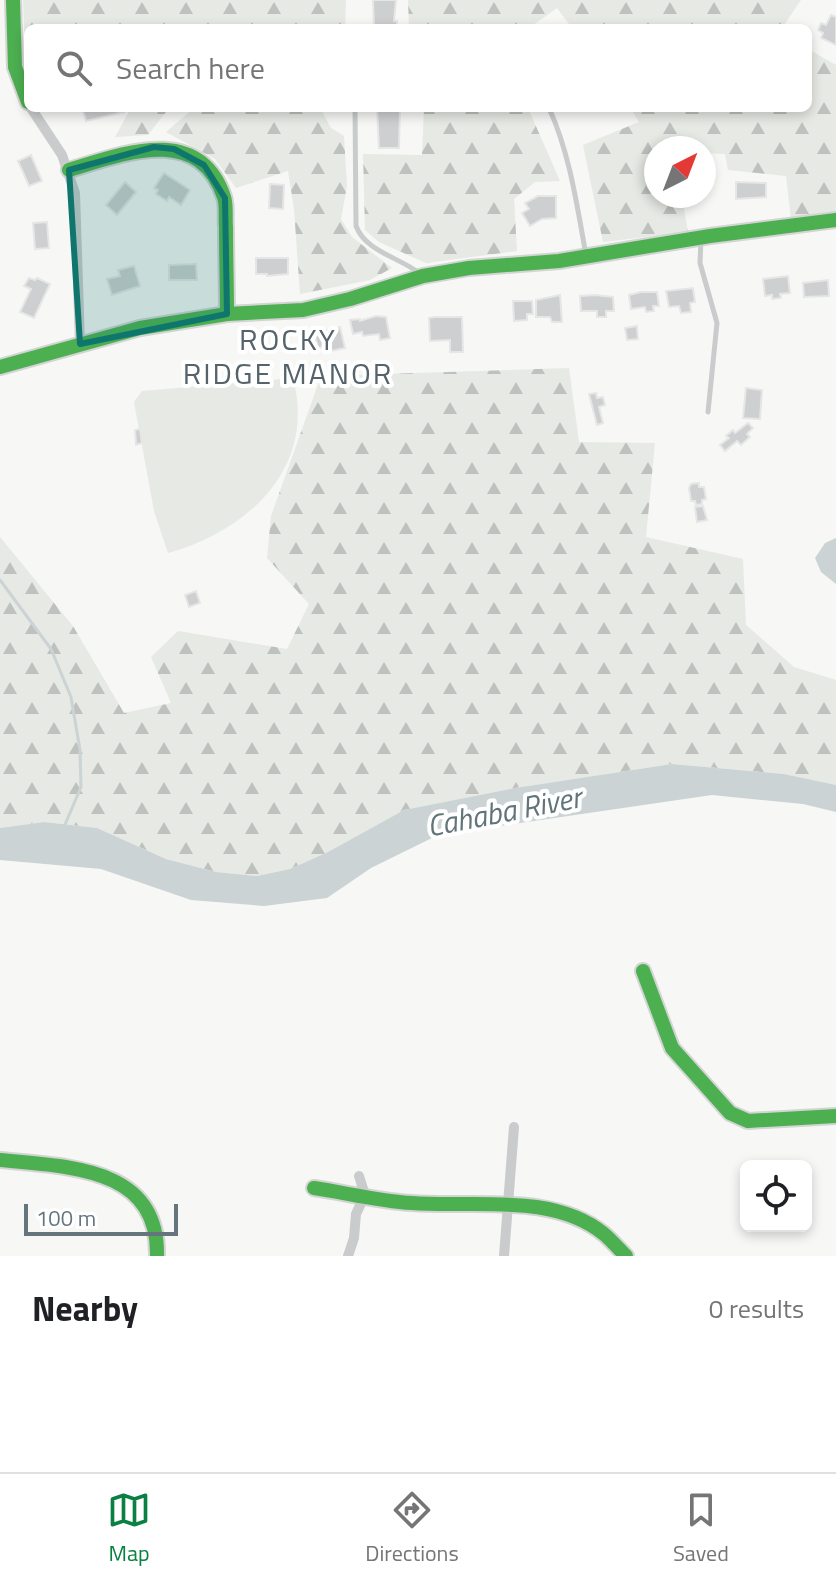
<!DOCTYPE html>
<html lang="en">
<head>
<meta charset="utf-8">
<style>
	:root { --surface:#fff; --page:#f2f2f2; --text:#202124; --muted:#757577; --line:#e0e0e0; --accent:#0b8043 }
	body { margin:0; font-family:"Titillium Web",sans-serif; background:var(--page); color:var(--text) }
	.controls { position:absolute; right:24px; bottom:24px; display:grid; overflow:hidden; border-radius:12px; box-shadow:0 4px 12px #0003 }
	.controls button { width:72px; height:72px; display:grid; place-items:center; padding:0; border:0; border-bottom:2px solid var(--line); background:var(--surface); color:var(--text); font:40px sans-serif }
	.compass { position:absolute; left:644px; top:136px; width:72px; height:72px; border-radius:50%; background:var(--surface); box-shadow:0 4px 12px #0003; rotate:42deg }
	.scale { position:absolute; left:24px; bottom:20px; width:154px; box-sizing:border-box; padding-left:8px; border:4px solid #65757e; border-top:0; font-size:22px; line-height:28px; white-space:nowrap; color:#65757e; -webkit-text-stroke:6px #fff; paint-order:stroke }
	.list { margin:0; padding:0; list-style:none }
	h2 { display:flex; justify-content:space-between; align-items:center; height:104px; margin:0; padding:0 32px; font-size:34px }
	h2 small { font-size:26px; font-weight:400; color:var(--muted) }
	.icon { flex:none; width:44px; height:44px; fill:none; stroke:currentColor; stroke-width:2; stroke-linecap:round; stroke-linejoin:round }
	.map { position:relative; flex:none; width:836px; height:1256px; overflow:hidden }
	.search { position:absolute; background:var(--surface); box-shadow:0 4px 12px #0003; left:24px; right:24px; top:24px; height:88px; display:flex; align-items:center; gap:20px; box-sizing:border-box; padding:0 28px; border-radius:12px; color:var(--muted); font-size:30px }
	.sheet { height:216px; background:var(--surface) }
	nav { display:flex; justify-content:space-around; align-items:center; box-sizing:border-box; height:112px; border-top:2px solid var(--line); background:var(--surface); font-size:22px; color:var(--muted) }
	nav a { display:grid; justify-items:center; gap:4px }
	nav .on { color:var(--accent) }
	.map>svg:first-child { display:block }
</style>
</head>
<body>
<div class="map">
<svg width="836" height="1256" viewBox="0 0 836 1256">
	<defs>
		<pattern id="forest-firs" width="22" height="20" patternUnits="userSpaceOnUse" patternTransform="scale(2)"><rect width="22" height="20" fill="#e6e9e4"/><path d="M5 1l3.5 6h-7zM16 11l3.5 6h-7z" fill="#bec1be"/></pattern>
	</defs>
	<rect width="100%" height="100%" fill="#f7f7f6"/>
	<g fill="url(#forest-firs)">
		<polygon points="23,0 346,0 345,28 28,28 28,47 25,48"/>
		<polygon points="408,0 801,0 782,28 572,28 557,8 529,28 409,28"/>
		<polygon points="808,49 836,65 836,213 791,219 786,176 728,170 725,154 704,153 704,148 656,148 656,196 682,196 688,232 603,242 583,145 639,122 630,108 808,108"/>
		<polygon points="131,108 169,108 148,135 115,137"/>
		<polygon points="194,108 320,108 331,128 344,136 347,186 341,219 352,237 392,268 370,280 300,294 294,209 288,171 236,188 215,159 166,132"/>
		<polygon points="424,108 528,108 560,181 535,182 514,199 517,251 426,263 379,242 365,230 363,154 422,155"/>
		<polygon points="569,368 579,442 655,443 646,537 743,559 746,625 794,667 836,680 836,785 784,774 672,764 515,788 404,810 328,852 290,869 257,876 216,872 166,859 97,828 44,822 0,828 0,537 73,626 124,713 171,703 151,657 178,631 287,649 309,604 267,558 271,516 321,376"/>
	</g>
	<path fill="#e6e9e4" d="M 293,378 C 317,469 247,531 168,553 L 154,511 L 134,402 L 142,391 Z"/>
	<g fill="#cbd3d5">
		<polygon points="836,538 836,584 821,572 815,558 825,543"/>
		<polygon points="672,764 784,774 836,785 836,812 803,804 712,795 438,835 371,868 327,898 264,906 191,900 101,869 0,860 0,828 44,822 97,828 166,859 216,872 257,876 290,869 328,852 404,810 515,788"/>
	</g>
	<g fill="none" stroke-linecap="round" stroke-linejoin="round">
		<polyline stroke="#cbd3d5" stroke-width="3" points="0,580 51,649 71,697 80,750 81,787 64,827"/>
	</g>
	<g fill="#cdcfd0" stroke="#e6e6e6" stroke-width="2">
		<polygon points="373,0 396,0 394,21 397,21 397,28 374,28"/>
		<polygon points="831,15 836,17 836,45 821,38 823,33 818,30 821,23 826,25"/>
		<polygon points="82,108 122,108 124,112 86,121"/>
		<polygon points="377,108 400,108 399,148 379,148"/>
		<polygon points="31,155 42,181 29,186 18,161"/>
		<polygon points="710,157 711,172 704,172 704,158"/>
		<polygon points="164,173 190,190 181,205 169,197 167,201 156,194 158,190 154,188"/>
		<polygon points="125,182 136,192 117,215 106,205"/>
		<polygon points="736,182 766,183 766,197 736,199"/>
		<polygon points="270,184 284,185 283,209 269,208"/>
		<polygon points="538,196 556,196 556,218 542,219 530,226 522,213 529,209 525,203"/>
		<polygon points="47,222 49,248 35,249 33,223"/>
		<polygon points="256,258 288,258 288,274 267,276 267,274 256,274"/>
		<polygon points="196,264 197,280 169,280 169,265"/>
		<polygon points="134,266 140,286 112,295 107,279 120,276 118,270"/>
		<polygon points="788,276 790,293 780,294 781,298 772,299 772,295 765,296 763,279"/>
		<polygon points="29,278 35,280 37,278 50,284 34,318 20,312 31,289 24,286"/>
		<polygon points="828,280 829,296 804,297 803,283"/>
		<polygon points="693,288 695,302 690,303 691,312 681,313 679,306 669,307 666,291"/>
		<polygon points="641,292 657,292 659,306 653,306 654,311 646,312 645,307 631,309 629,295"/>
		<polygon points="560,295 562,322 552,322 550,317 536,317 536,300"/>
		<polygon points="595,295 613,297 614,311 606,311 606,317 597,317 597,311 581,311 580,296"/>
		<polygon points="513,301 532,301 533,314 527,314 527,320 514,321"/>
		<polygon points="376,316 386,317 390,338 380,340 379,334 363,336 362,332 353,334 350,320 360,319 360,321"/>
		<polygon points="435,317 462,317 463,352 450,352 450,340 430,341 429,318"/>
		<polygon points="637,326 638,339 627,340 625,328"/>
		<polygon points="340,327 345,348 326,352 325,347 318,348 314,333"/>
		<polygon points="746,388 762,390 760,419 743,418"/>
		<polygon points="596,393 597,398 603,397 605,405 599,407 603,423 597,425 589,394"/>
		<polygon points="748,423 753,428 747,434 750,437 741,445 737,441 725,451 720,445 729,438 726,436 733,430 735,433"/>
		<polygon points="140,429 142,443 136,445 135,430"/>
		<polygon points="699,483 699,487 704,487 706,499 702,500 702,504 696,505 695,501 691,501 689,488 691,484"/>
		<polygon points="703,506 707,520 697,522 695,507"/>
		<polygon points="196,591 200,603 189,607 185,595"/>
	</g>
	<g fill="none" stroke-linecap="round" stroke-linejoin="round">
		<g stroke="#d3d4d4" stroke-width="18">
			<g id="fast">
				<polyline points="13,0 15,67 28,102"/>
				<path d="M 69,170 C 122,154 199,123 224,197 C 227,205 225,218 226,227 C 226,256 227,285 227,314"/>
				<polyline points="0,367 140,328 227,314 303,310 350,299 423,276 469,268 559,261 710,236 836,220"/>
				<polyline points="643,971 672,1048 730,1113 748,1121 836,1116"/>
				<path d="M 0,1160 C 67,1167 159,1166 157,1256"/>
				<path d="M 314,1188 C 347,1193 379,1201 412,1203 C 473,1208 552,1192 604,1234 C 612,1241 619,1249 626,1256"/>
			</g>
		</g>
		<g stroke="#cacbcc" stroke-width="5">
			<path d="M 355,108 L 356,226 C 366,252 399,257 419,273"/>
			<path d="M 549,108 C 570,154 577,206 586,255"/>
			<polyline points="701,239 700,263 717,323 708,412"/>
		</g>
		<g stroke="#cacbcc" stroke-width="10">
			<polyline points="31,108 62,155 75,193 80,344"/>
			<polyline points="348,1256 354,1238 356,1214 365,1195 359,1176"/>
			<polyline points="504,1256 514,1127"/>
		</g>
		<use href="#fast" stroke="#4caf50" stroke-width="14"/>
	</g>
	<path fill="#0f766e" fill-opacity="0.2" stroke="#0f766e" stroke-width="6" stroke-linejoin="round" d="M 154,147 L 174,149 L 204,165 L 225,198 L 227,314 L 80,344 L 69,170 Z"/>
	<g text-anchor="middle" stroke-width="8" stroke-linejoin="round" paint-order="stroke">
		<g font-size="30" letter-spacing="2" fill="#56636a" stroke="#fff">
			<text x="288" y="350">ROCKY<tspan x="288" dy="34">RIDGE MANOR</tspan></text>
		</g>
		<g font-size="30" font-style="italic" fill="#607479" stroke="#fff">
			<text transform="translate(504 812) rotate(-11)" y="10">Cahaba River</text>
		</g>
	</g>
</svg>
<div class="controls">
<button><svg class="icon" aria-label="locate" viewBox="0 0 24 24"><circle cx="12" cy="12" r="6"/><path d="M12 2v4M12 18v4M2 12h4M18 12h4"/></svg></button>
</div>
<svg class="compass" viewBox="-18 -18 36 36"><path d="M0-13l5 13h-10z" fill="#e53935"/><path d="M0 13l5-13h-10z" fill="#757577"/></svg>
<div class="scale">100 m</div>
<div class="search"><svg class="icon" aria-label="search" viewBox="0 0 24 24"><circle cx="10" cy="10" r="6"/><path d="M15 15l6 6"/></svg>Search here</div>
</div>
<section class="sheet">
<h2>Nearby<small>0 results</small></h2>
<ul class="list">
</ul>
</section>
<nav>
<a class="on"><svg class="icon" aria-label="map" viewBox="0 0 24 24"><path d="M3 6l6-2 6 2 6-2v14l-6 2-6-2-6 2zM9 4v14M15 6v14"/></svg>Map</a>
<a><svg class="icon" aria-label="directions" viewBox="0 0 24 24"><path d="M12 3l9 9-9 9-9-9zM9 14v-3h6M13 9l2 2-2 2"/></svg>Directions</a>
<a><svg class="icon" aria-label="saved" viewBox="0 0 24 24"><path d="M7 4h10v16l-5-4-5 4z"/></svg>Saved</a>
</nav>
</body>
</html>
